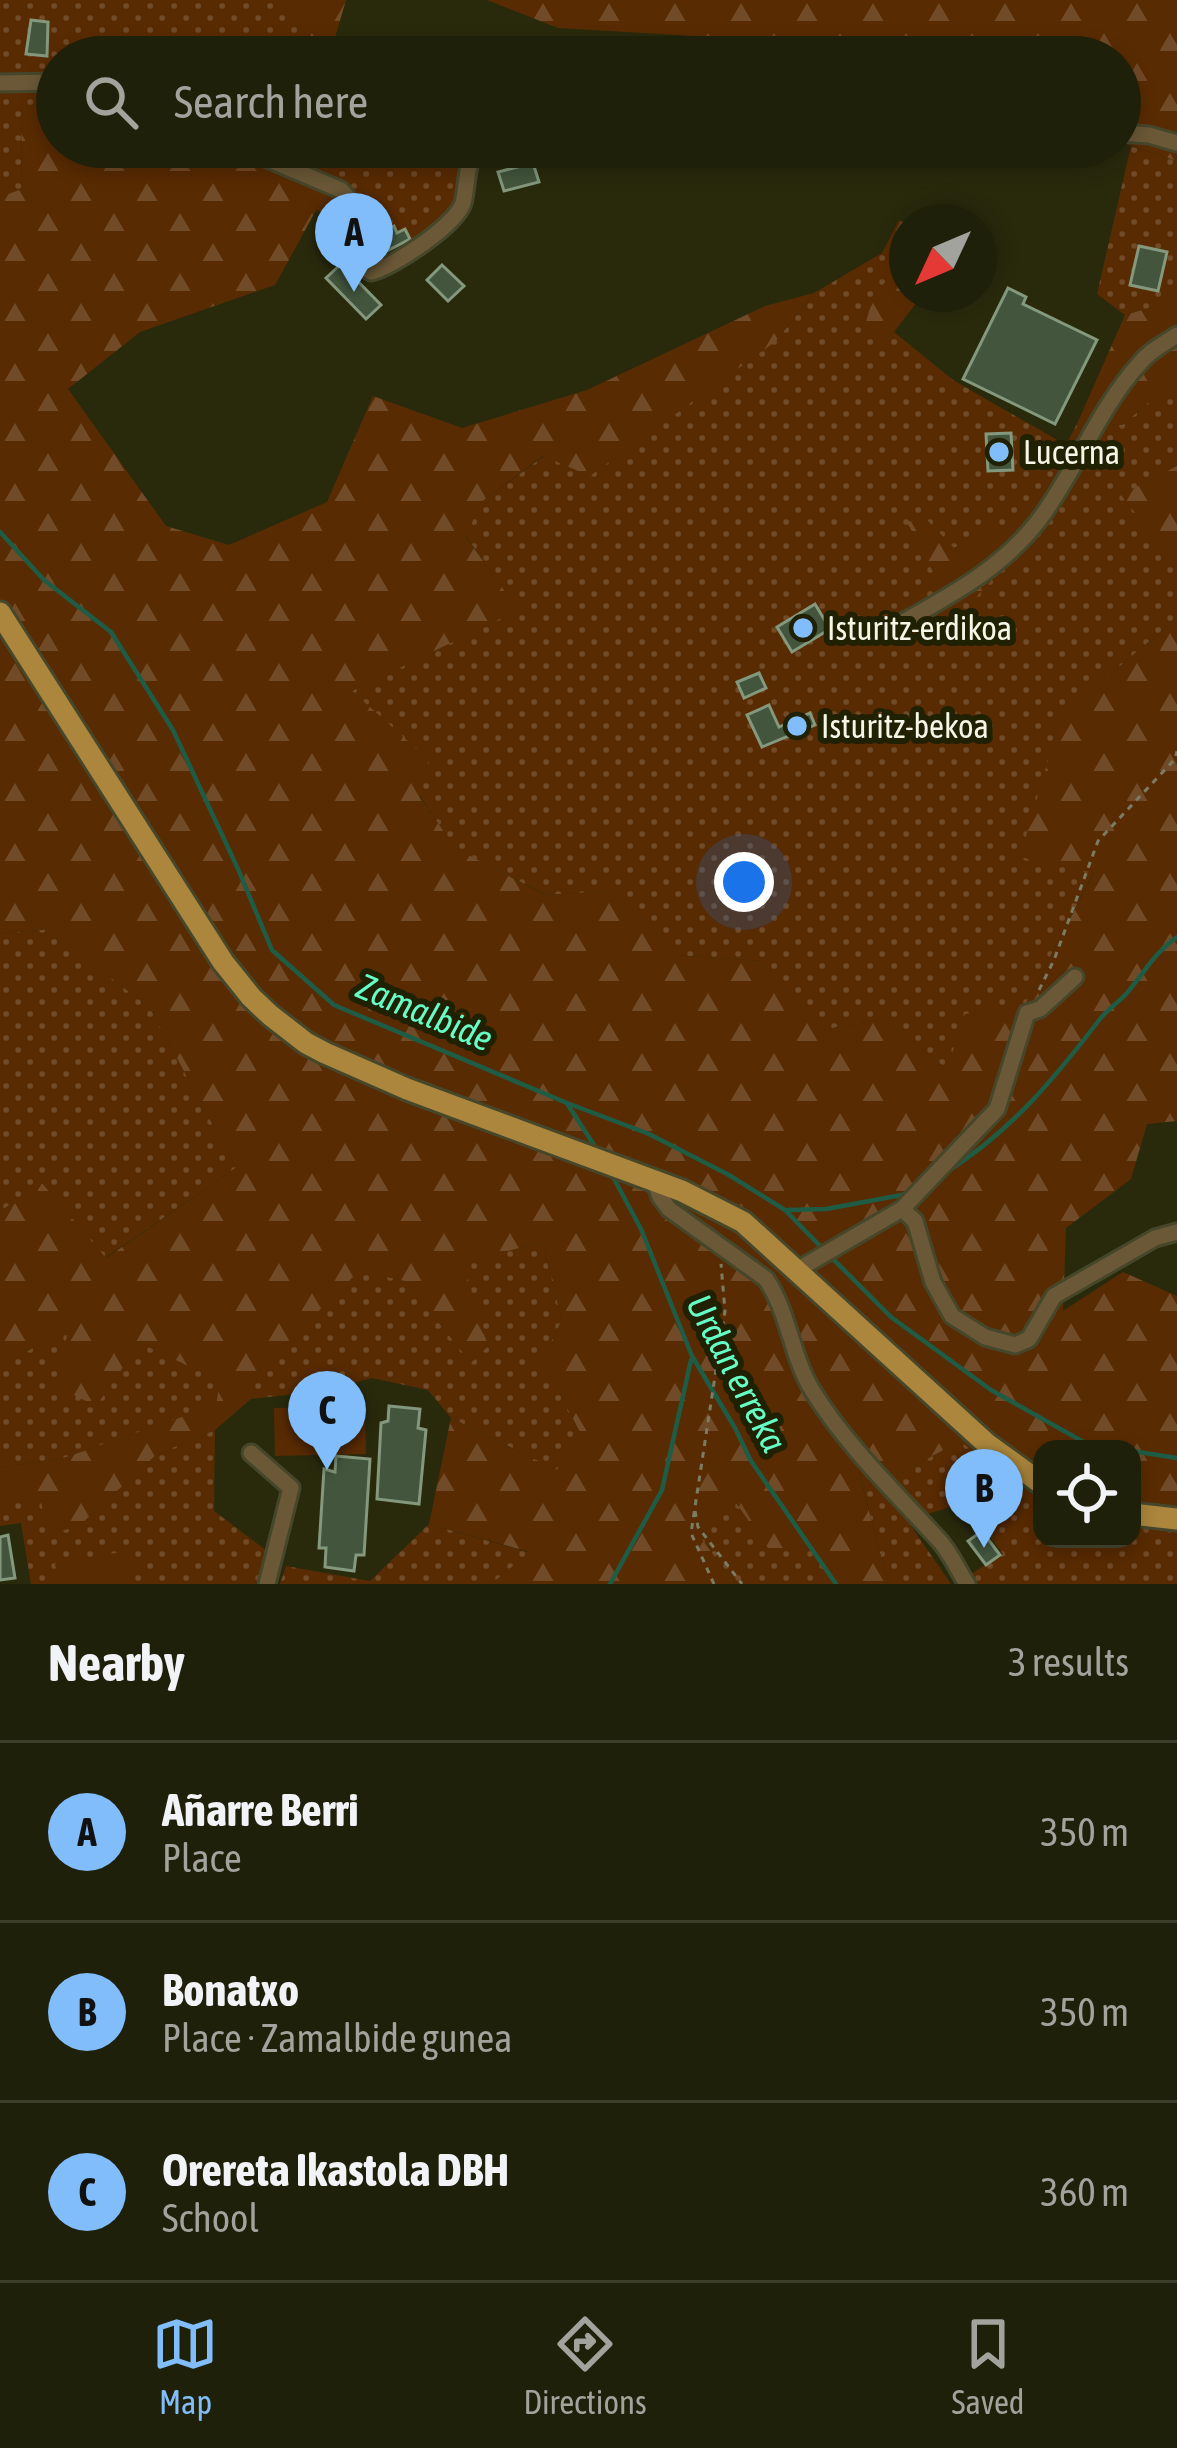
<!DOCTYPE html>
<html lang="en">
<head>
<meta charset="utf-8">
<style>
	:root { --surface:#1f2009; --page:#272812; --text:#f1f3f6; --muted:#a1a39c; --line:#3c3e2a; --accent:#80bdfa }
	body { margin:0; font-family:"Asap Condensed",sans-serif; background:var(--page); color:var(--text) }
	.controls { position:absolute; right:36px; bottom:36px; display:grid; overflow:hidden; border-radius:24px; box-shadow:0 6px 18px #0003 }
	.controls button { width:108px; height:108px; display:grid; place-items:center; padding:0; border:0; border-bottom:3px solid var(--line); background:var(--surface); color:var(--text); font:60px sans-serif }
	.compass { position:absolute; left:889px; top:204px; width:108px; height:108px; border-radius:50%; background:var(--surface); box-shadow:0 6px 18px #0003; rotate:226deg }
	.you { position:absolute; left:744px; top:882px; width:42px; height:42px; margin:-30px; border:9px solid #fff; border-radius:50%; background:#1a73e8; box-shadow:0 0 0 18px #1a73e833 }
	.badge { display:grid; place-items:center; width:78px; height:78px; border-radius:50%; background:var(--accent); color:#111; font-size:39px; font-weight:700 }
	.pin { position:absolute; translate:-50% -99px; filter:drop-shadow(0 3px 6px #0008) }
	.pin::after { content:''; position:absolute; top:63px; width:42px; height:36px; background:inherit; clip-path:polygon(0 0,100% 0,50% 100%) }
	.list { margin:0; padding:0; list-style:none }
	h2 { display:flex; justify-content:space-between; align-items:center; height:156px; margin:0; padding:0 48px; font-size:51px }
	h2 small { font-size:39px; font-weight:400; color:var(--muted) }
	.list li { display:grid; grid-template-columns:78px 1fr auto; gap:36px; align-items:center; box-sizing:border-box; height:180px; padding:0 48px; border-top:3px solid var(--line) }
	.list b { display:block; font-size:45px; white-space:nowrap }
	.list p { margin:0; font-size:39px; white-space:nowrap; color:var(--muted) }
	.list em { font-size:39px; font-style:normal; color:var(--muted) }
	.icon { flex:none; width:66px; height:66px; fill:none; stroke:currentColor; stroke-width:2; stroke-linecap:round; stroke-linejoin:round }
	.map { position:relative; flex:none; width:1177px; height:1584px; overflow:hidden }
	.search { position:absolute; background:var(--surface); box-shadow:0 6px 18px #0003; left:36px; right:36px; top:36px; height:132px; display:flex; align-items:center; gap:30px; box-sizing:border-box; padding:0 42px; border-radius:66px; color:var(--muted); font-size:45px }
	.sheet { height:696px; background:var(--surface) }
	nav { display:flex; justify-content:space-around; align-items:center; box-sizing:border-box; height:168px; border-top:3px solid var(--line); background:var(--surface); font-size:33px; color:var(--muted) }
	nav a { display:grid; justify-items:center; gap:6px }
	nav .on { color:var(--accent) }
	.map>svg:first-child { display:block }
</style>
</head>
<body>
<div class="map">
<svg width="1177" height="1584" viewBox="0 0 1177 1584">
	<defs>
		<pattern id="grass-dots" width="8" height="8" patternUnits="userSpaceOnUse" patternTransform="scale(3)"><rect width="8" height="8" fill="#592b02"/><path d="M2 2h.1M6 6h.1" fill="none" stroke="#714a27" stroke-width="1.8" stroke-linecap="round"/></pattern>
		<pattern id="forest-firs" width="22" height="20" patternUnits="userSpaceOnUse" patternTransform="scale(3)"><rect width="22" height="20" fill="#592b02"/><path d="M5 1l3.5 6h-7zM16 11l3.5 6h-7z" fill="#714a27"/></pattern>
	</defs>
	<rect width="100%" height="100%" fill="#292a0c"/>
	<g fill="url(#grass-dots)" fill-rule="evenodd">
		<polygon points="0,0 279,0 305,33 332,48 332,57 57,57 57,95 45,95 21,118 22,190 0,197"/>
		<polygon points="1131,146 1177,161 1177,291 1156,306 1125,315 1097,294"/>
		<polygon points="222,147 469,147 460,206 422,246 316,210 325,192"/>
		<path d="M 882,253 L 899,270 L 882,342 L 894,332 L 953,380 L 1066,445 L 1077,424 L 1122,425 L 1177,378 L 1177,466 L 1122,495 L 1177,566 L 1177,618 L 1061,716 L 1021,857 L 1094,872 L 1024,1007 L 947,1069 L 883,1019 L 822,1030 L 760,961 L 676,955 L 613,891 L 546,895 L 454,848 L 352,691 L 517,610 L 466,536 L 480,503 L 544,456 L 776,341 L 814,293 ZM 1043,486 L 977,596 L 924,517 L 953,548 L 1013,530 Z"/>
		<polygon points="48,929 150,1008 236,1168 105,1258 40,1182 0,1212 0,934"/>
		<polygon points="542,1242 562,1320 542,1360 580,1432 557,1470 451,1418 428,1390 372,1378 328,1390 251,1399 259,1370 359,1270 405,1281 471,1362 488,1346 462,1263"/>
		<polygon points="69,1328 59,1387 96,1405 140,1343 220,1380 217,1405 61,1459 0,1467 0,1366"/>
		<polygon points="215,1430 214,1511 267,1551 256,1584 31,1584 21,1523 0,1526 0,1501 41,1498 78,1527 157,1454"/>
		<polygon points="960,1441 1025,1488 1042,1496 1042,1539 1132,1539 1132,1527 1177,1533 1177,1584 955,1584 1003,1554 964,1503 907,1520 951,1584 888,1584 859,1471 901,1473"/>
		<polygon points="734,1500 768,1547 810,1548 837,1584 734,1584 699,1535"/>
		<polygon points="429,1524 531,1553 491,1584 280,1584 286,1566 370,1581"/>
	</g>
	<g fill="url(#forest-firs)">
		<polygon points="279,0 346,0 332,48 305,33"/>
		<polygon points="487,0 1177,0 1177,161 1120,142 1120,57 813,57 806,45 746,39 558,28"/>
		<polygon points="45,95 57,95 57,147 222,147 326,192 275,285 140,332 68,389 166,526 229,545 327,502 373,396 462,428 587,390 765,306 814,293 776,341 590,476 543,456 480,503 466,537 518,610 352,691 429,760 420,797 455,848 545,895 613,891 676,955 760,961 822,1030 883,1019 947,1069 965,1014 1024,1007 1094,873 1020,857 1061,716 1177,618 1177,1121 1147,1124 1131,1179 1066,1228 1063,1311 1123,1272 1177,1296 1177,1533 1132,1527 1132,1449 1042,1449 1042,1496 1025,1488 960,1441 901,1473 859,1472 888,1584 837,1584 810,1548 768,1548 734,1500 699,1535 734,1584 491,1584 530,1552 429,1524 451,1418 557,1470 580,1432 542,1360 562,1320 542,1242 463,1263 488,1346 471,1363 405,1281 359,1271 259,1370 251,1399 215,1430 157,1454 78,1527 46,1534 41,1499 0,1501 0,1467 61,1459 216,1405 220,1381 140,1343 96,1406 58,1387 68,1329 0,1366 0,1212 40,1181 106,1258 236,1168 150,1008 48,929 0,934 0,197 22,189 21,118"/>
		<polygon points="899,220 907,224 907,294 923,294 894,332 882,342 863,333 874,293 898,270 882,253"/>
		<polygon points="1177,291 1177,378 1122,425 1077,424 1125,315 1156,306"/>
		<polygon points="1177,466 1177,566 1121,495"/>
		<polygon points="1057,484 1048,520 977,596 945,595 907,522 924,517 954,548 999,525 1013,530 1043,486"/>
	</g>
	<g fill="#592b02">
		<polygon points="365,1406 366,1454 275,1456 274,1408"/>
		<polygon points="127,1551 133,1584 59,1584 55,1564"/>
	</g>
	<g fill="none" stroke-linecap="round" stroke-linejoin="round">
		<g stroke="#1f5c46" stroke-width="4.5">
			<polyline points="0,532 44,580 111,632 173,730 238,869 272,950 334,1005 567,1103 649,1134 729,1175 785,1210 821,1247"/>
			<polyline points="568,1105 594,1145"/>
			<path d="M 948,1171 C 1012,1130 1054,1079 1100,1019 C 1108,1009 1119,1002 1127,993 C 1144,973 1155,952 1177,937"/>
			<polyline points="612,1175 641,1229 692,1356 735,1428 751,1461 836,1584"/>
			<polyline points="788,1210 826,1209 907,1194"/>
			<polyline points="832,1258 891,1317 991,1390 1089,1445 1117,1449"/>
			<polyline points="1132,1451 1177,1458"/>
			<polyline points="610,1584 662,1490 691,1360"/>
		</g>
	</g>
	<g fill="#43563d" stroke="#83987c" stroke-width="3">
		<polygon points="31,20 48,22 47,56 26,54"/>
		<polygon points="670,43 718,57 667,57"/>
		<polygon points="533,163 539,182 504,191 498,172"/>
		<polygon points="394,226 397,233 405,229 410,239 381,254 373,236"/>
		<polygon points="1139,246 1167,252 1158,291 1130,285"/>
		<polygon points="341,264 381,305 366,319 326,278"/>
		<polygon points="442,265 464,286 448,301 427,280"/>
		<polygon points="1008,288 1026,297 1023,304 1097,340 1055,424 963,379"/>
		<polygon points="1011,433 1013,470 988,471 986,434"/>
		<polygon points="815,604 830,629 792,652 777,627"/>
		<polygon points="759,673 766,688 744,698 737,682"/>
		<polygon points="769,705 779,727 810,713 815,725 762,747 747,715"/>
		<polygon points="389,1406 420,1409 418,1428 426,1430 419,1504 377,1499 381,1423 388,1421"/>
		<polygon points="336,1456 370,1459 364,1555 356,1555 354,1571 325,1567 326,1548 319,1548 324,1469 335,1472"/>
		<polygon points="982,1531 1000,1555 986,1565 968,1541"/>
		<polygon points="8,1535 15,1578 0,1580 0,1537"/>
	</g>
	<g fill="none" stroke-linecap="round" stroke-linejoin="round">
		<g stroke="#46472a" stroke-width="21">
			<g id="minor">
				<polyline points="0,83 57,82"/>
				<polyline points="1120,133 1149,135 1177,143"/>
				<path d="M 239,147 L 341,190 C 360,208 353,224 348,247 L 358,264 L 371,272 C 393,267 456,225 463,203 C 468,183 465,162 479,147"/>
				<path d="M 889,630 C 945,598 999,572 1039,520 C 1076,471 1098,409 1140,363 C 1149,351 1165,343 1177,335"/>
				<path d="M 654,1180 L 660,1197 L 669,1209 L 766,1279 C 789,1313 791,1355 812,1390 C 846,1445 893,1490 937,1538 C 950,1551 957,1569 967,1584"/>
				<polyline points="902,1209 915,1221 933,1282 952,1316 985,1337 1015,1345 1029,1339 1054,1296 1155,1238 1177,1232"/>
				<polyline points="797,1270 902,1209 997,1109 1027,1013 1040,1009 1075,977"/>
				<polyline points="251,1453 291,1488 267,1584"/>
			</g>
		</g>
		<g stroke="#46472a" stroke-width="27">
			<g id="major">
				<polyline points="0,613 223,962 251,997 270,1015 306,1043 325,1053 407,1089 682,1191 743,1222 987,1444 1042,1484"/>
				<polyline points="1132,1514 1177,1519"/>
			</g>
		</g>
		<g stroke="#7b7c64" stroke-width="3" stroke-dasharray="6 6" stroke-linecap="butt">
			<polyline points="1039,990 1054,960 1098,841 1175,759 1177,751"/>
			<polyline points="695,1511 698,1527 742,1584"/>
			<polyline points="714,1584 691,1533 725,1311 721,1264"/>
		</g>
		<use href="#minor" stroke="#6a5837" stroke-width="15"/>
		<use href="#major" stroke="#ab863c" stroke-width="21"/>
	</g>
	<g fill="#80bdfa" stroke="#202003" stroke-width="4.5">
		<circle cx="999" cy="452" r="12"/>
		<circle cx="803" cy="628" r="12"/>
		<circle cx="797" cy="726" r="12"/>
	</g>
	<g text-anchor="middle" stroke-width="12" stroke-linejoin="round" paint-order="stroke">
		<g font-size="33" fill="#f5f6e5" stroke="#202003" text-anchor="start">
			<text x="1023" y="464">Lucerna</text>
			<text x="827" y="640">Isturitz-erdikoa</text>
			<text x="821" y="738">Isturitz-bekoa</text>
		</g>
		<g font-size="36" font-style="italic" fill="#66fec7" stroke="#202003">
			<text transform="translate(425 1012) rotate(23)" y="13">Zamalbide</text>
			<text transform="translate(737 1373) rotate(62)" y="13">Urdan erreka</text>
		</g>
	</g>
</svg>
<div class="controls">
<button><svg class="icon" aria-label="locate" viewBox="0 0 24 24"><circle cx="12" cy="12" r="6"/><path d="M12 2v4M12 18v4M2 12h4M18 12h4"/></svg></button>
</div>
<svg class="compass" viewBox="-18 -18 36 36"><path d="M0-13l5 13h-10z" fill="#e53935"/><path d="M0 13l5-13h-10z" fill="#a1a39c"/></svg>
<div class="you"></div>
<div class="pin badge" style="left:354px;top:292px">A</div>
<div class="pin badge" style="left:984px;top:1548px">B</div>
<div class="pin badge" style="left:327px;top:1470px">C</div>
<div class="search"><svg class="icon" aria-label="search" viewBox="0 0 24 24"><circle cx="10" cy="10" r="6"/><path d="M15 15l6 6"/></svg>Search here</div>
</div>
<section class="sheet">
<h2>Nearby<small>3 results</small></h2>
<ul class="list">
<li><span class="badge">A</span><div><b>Añarre Berri</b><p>Place</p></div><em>350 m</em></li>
<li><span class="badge">B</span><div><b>Bonatxo</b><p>Place · Zamalbide gunea</p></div><em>350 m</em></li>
<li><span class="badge">C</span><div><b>Orereta Ikastola DBH</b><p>School</p></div><em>360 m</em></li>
</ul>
</section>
<nav>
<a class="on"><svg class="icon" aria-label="map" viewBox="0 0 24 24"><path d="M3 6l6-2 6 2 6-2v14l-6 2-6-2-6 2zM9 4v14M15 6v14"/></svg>Map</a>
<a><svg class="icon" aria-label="directions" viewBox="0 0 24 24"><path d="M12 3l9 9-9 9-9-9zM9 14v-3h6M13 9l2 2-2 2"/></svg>Directions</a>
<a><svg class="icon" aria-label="saved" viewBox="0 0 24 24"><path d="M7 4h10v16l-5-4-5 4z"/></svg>Saved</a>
</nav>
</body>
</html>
